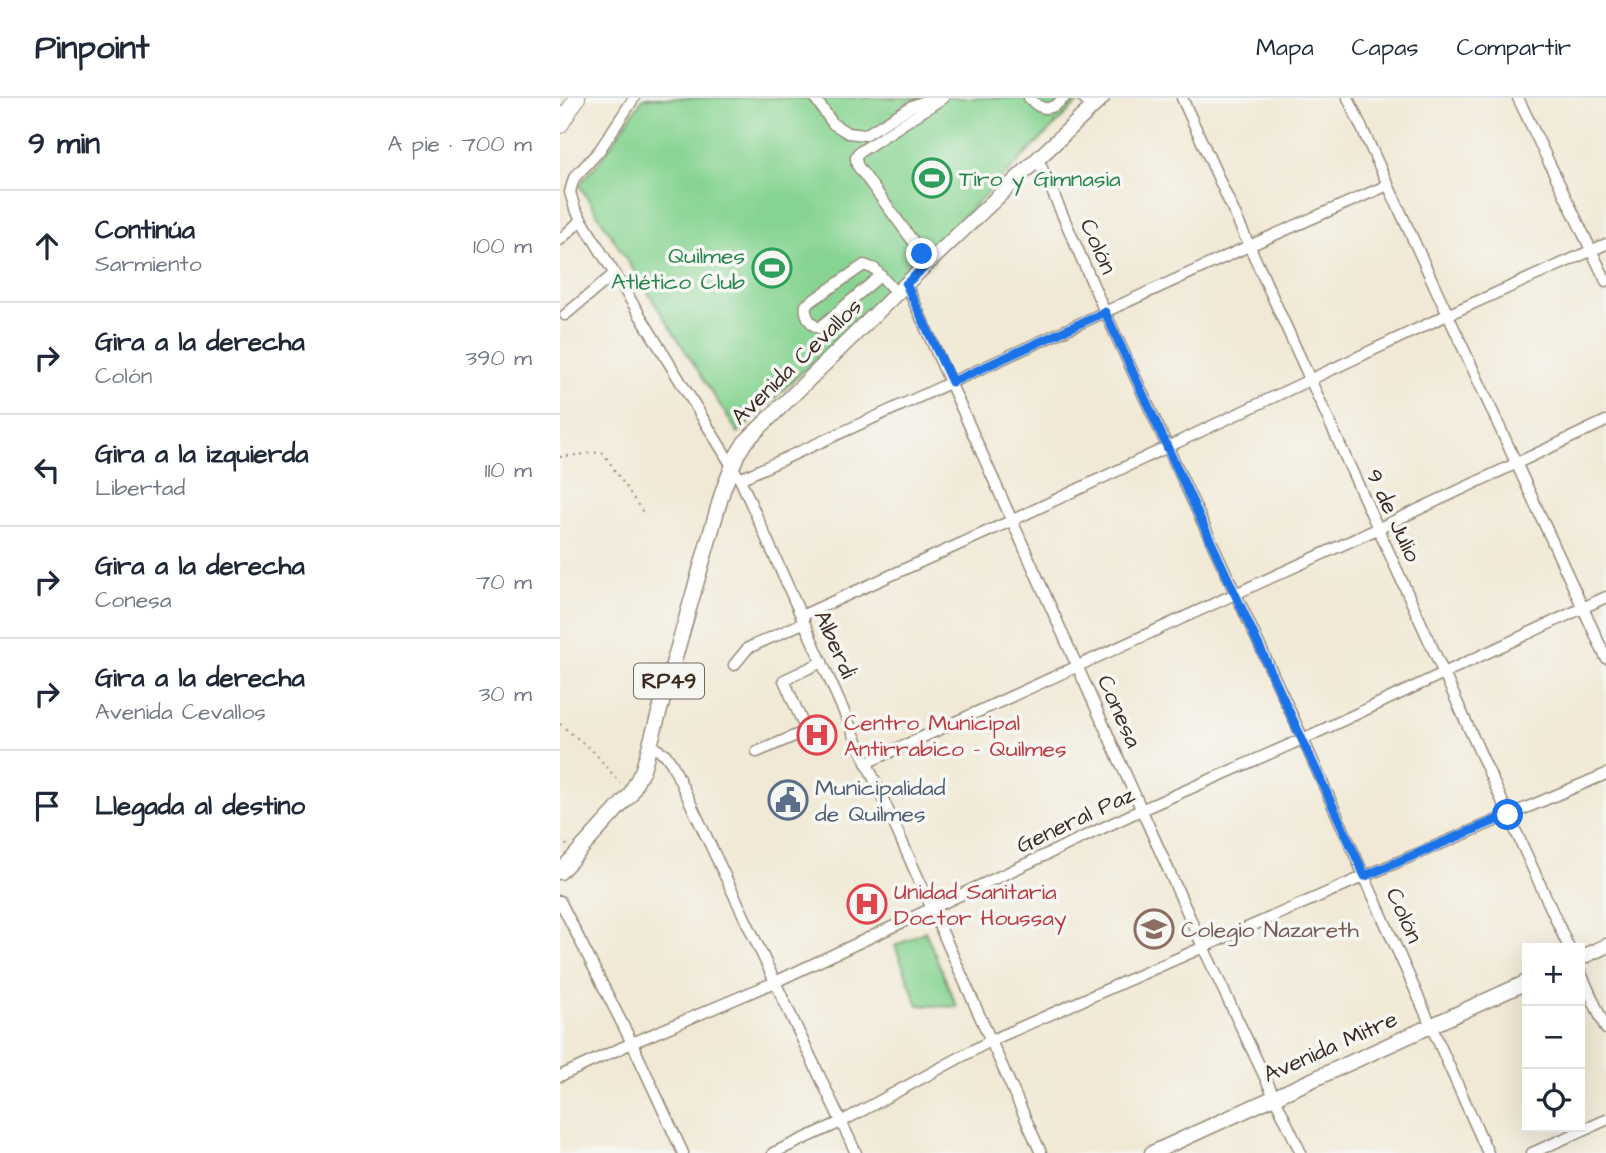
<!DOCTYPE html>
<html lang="es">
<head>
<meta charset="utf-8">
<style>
	:root { --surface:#fff; --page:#f6f6f7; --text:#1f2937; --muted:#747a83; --line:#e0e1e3 }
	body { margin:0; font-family:"Architects Daughter",sans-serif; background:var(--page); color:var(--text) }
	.controls { position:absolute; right:21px; bottom:21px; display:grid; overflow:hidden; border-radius:0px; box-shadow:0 7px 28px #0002 }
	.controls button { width:63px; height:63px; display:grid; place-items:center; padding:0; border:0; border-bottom:2px solid var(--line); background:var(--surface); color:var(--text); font:35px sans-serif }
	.stop { position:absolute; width:21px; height:21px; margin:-16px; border:5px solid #1a73e8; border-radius:50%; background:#fff }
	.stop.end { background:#1a73e8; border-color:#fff; box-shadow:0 2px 7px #0008 }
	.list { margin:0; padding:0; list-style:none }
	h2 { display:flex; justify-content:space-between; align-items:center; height:91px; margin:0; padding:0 28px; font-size:30px }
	h2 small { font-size:23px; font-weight:400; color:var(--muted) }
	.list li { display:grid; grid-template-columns:46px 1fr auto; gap:21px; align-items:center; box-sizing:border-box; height:112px; padding:0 28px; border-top:2px solid var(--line) }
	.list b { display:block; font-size:26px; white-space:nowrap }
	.list p { margin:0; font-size:23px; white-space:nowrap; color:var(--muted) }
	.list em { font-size:23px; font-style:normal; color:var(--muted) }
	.icon { flex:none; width:38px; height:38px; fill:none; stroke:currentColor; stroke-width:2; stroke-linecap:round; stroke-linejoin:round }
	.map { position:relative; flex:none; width:1046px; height:1055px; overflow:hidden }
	header { display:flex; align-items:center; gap:42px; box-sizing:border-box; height:98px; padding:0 35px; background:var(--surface); border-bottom:2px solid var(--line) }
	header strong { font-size:33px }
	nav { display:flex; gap:38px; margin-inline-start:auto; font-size:24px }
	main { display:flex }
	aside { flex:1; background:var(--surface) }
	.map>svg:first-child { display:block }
</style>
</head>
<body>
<header>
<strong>Pinpoint</strong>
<nav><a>Mapa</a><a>Capas</a><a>Compartir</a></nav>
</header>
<main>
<aside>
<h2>9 min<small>A pie · 700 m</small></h2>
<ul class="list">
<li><svg class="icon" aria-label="ahead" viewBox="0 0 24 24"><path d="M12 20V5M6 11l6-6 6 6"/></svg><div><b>Continúa</b><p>Sarmiento</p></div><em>100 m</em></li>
<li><svg class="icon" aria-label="right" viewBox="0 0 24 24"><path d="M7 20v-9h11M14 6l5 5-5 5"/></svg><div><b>Gira a la derecha</b><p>Colón</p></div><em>390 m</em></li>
<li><svg class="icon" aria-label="left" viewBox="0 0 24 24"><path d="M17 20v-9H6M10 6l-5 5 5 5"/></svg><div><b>Gira a la izquierda</b><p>Libertad</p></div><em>110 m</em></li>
<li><svg class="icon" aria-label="right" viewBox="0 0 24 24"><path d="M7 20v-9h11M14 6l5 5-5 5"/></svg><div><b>Gira a la derecha</b><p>Conesa</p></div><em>70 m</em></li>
<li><svg class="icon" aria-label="right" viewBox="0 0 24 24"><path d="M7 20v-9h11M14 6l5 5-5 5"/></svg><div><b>Gira a la derecha</b><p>Avenida Cevallos</p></div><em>30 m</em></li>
<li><svg class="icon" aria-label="arrive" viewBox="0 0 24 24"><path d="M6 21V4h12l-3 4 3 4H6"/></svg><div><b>Llegada al destino</b></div></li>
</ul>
</aside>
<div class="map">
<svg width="1046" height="1055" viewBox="0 0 1046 1055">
	<rect width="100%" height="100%" fill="#f6f6f2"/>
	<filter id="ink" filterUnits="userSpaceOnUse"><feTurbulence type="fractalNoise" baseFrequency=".0143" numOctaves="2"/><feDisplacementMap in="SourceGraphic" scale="14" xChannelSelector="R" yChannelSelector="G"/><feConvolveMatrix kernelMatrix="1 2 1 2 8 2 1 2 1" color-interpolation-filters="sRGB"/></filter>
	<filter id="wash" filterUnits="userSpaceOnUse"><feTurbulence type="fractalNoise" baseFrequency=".00686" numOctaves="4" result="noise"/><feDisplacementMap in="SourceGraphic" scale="28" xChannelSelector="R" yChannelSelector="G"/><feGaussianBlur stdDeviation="1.57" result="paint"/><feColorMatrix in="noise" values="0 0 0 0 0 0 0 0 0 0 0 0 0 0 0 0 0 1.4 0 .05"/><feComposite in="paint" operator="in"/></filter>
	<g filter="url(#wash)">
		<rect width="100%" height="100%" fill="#f1e9d5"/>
		<g fill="#87d492" stroke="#617f58" stroke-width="2">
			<polygon points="83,0 522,0 361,161 178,335 19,87 43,59"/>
			<polygon points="365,833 397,909 358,907 335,848"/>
		</g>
	</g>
	<g filter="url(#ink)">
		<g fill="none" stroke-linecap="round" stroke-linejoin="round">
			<g stroke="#968a7a" stroke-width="13">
				<g id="minor">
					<polyline points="74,0 39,53 14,80 10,94 15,111 180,381 481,1055"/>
					<polyline points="255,0 273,26 288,35 305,37 352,8 373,0"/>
					<path d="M 469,0 C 482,14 491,13 504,0"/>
					<polyline points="523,0 532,9"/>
					<polyline points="622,0 1009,850"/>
					<polyline points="788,0 1046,560"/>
					<polyline points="958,0 1046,183"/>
					<polyline points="478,61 545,214 743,641 928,1055"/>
					<polyline points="0,142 21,122"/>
					<polyline points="369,165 297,67 296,60 298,55 383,0"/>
					<path d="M 321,177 L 259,230 C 250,227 244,215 246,207 L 304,167 L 315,171 L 337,196"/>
					<polyline points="346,186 643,849 741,1055"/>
					<polyline points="5,217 54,176"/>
					<polyline points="180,381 689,148 828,87"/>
					<polyline points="241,518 453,422 887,217 1046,146"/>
					<polyline points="174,567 188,550 243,525"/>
					<polyline points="91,648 105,656 112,666 296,1055"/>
					<polyline points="197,654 246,633 224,582 262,564"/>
					<polyline points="306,665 817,431 1046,323"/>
					<polyline points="0,803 72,945 123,1055"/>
					<polyline points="1020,873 1046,931"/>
					<polyline points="0,978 72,945 215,884 581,712 743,641 1046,499"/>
					<polyline points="213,1055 281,1024 432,942 805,778 1046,676"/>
					<polyline points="972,1055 1046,1022"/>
				</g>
			</g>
			<g stroke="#968a7a" stroke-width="17">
				<g id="major">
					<polyline points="0,774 70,697 83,671 163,392 177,357 185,344 346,186 542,0"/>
					<polyline points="1020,860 1046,848"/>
					<polyline points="592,1055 967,884"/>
				</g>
			</g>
			<g stroke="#968a7a" stroke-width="18">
				<polyline id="highway" points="0,27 17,0"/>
			</g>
			<g stroke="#968a7a" stroke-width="2" stroke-dasharray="2 5" stroke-linecap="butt">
				<polyline points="0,359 41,354 44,356 84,416"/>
				<polyline points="0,626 34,654 60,685"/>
				<polyline points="0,742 8,748"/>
			</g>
			<use href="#minor" stroke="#fff" stroke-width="10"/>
			<use href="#major" stroke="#fff" stroke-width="14"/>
			<use href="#highway" stroke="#fff" stroke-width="16"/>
		</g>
	</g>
	<g fill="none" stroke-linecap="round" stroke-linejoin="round" filter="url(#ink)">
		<polyline stroke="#1a73e8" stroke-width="9" points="362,156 369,165 346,186 392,284 545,214 805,778 948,717"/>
	</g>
	<defs>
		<g id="stadium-ring" transform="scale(2.0125)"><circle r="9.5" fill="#f6f6f2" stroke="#2e9e5b" stroke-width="1.5"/><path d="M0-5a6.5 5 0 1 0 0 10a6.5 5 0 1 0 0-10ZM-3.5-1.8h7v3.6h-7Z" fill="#2e9e5b"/></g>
		<g id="hospital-ring" transform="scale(2.0125)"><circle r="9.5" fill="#f6f6f2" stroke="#e0444e" stroke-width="1.5"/><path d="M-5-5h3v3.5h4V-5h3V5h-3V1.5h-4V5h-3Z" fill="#e0444e"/></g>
		<g id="civic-ring" transform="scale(2.0125)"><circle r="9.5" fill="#f6f6f2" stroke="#5c6f8a" stroke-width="1.5"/><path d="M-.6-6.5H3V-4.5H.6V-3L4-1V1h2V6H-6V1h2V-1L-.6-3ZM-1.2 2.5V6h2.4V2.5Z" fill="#5c6f8a"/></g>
		<g id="school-ring" transform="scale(2.0125)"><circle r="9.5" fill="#f6f6f2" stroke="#8d6e63" stroke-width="1.5"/><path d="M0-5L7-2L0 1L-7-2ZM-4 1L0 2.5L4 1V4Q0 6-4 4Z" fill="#8d6e63"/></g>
	</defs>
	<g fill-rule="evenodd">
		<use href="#stadium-ring" x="372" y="80"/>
		<use href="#stadium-ring" x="212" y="170"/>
		<use href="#hospital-ring" x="257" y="637"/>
		<use href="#civic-ring" x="228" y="702"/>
		<use href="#hospital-ring" x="307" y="806"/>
		<use href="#school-ring" x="594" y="831"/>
	</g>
	<g text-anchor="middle" stroke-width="7" stroke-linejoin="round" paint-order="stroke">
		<rect fill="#f6f6f2" stroke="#73675e" stroke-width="2" x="74" y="565.5" width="70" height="35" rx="5"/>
		<g font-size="21" font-weight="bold" fill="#3b2a1e">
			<text x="109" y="590">RP49</text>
		</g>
		<g font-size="23" fill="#27864d" stroke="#f6f6f2" text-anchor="start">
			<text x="399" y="88">Tiro y Gimnasia</text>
			<text x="185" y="165" text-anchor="end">Quilmes<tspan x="185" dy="26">Atlético Club</tspan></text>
		</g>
		<g font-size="23" fill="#3b2a1e" stroke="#f6f6f2">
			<text transform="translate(539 148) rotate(66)" y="8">Colón</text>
			<text transform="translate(236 263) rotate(-44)" y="8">Avenida Cevallos</text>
			<text transform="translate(834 417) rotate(65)" y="8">9 de Julio</text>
			<text transform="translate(276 546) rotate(66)" y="8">Alberdi</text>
			<text transform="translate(560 613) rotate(66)" y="8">Conesa</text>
			<text transform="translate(515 721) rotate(-25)" y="8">General Paz</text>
			<text transform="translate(845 817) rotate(66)" y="8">Colón</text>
			<text transform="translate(770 948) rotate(-24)" y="8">Avenida Mitre</text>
		</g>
		<g font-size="23" fill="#be3a42" stroke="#f6f6f2" text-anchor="start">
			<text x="284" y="632">Centro Municipal<tspan x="284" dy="26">Antirrabico - Quilmes</tspan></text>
			<text x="334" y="801">Unidad Sanitaria<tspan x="334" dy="26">Doctor Houssay</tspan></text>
		</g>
		<g font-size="23" fill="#4e5e75" stroke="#f6f6f2" text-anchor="start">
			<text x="255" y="697">Municipalidad<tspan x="255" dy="26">de Quilmes</tspan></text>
		</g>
		<g font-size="23" fill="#785e54" stroke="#f6f6f2" text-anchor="start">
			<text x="621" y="839">Colegio Nazareth</text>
		</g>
	</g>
</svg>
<div class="controls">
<button>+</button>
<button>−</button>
<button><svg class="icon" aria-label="locate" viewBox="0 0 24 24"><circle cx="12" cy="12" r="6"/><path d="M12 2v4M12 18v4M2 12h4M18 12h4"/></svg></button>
</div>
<div class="stop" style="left:948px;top:717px"></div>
<div class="stop end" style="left:362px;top:156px"></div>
</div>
</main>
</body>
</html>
